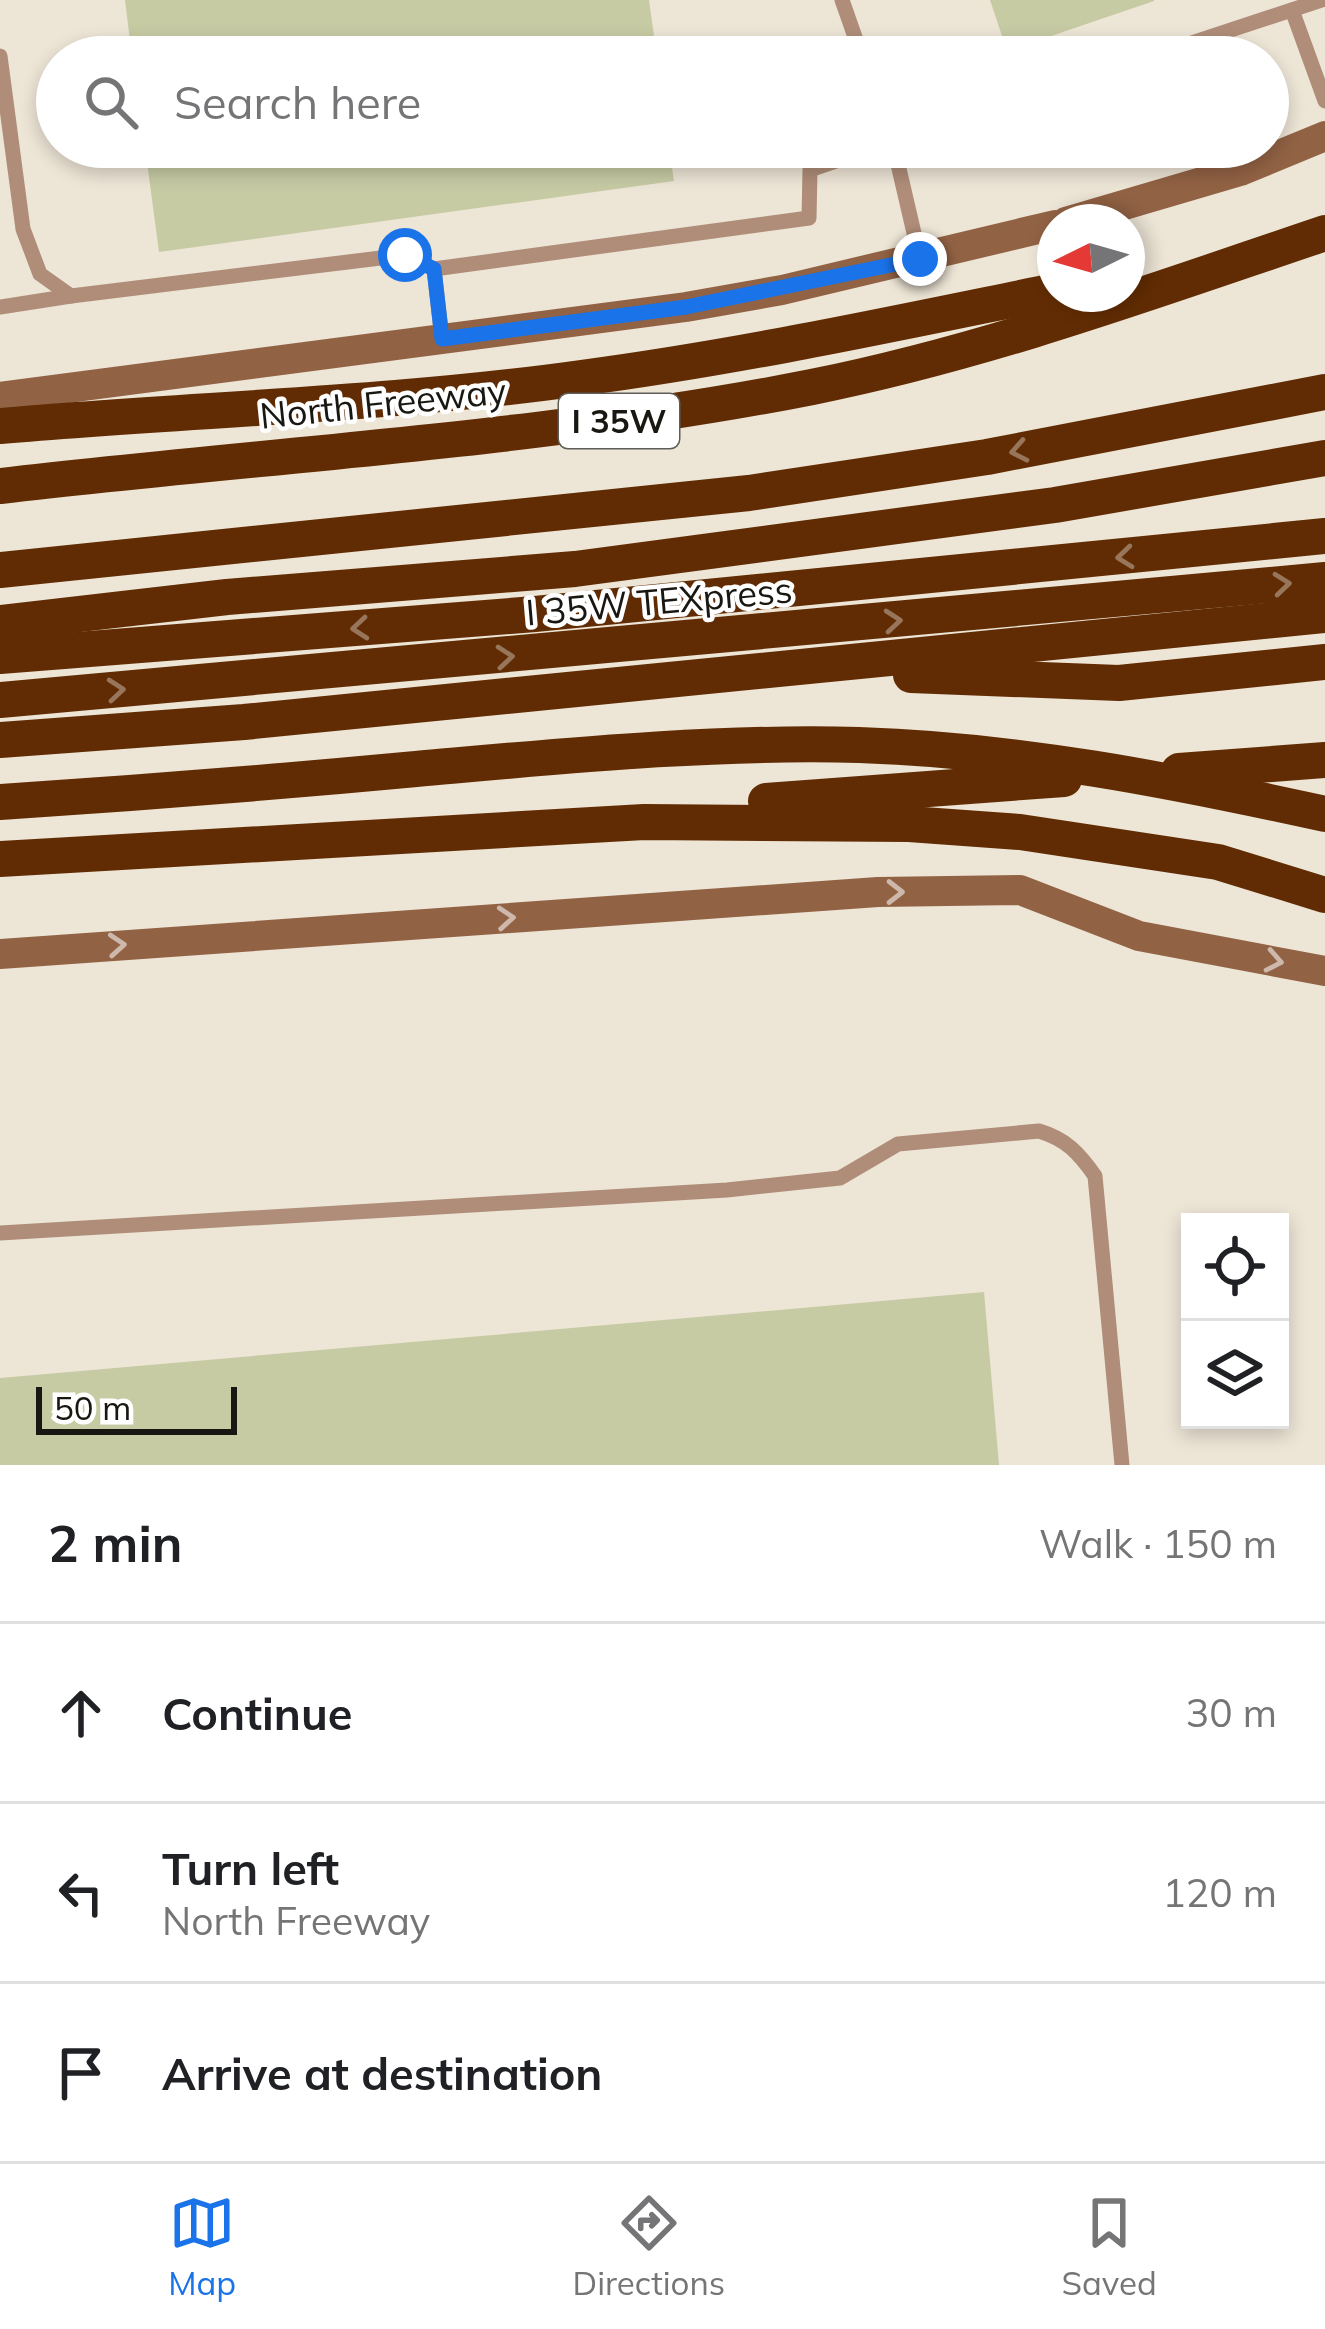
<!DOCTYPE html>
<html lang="en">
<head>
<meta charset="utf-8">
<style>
	:root { --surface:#fff; --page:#f6f6f6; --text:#202124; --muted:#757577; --line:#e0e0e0; --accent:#1a73e8 }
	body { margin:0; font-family:Mulish,sans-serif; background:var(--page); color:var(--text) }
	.controls { position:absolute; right:36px; bottom:36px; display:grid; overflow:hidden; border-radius:0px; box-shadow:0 6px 18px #0003 }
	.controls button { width:108px; height:108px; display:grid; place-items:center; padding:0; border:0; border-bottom:3px solid var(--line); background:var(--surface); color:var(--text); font:60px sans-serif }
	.compass { position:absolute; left:1037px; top:204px; width:108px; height:108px; border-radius:50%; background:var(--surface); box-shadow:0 6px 18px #0003; rotate:265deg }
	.scale { position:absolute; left:36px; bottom:30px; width:201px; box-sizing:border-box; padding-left:12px; border:6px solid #191711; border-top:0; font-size:33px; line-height:42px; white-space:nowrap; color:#191711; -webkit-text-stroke:9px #fff; paint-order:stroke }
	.stop { position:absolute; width:36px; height:36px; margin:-27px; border:9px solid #1a73e8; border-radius:50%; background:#fff }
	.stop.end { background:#1a73e8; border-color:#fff; box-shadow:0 3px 12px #0008 }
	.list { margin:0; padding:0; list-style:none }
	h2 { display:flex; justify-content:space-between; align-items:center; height:156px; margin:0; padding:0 48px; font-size:51px }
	h2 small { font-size:39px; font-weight:400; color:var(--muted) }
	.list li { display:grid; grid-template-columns:78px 1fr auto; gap:36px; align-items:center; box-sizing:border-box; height:180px; padding:0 48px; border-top:3px solid var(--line) }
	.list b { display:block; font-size:45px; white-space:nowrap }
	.list p { margin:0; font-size:39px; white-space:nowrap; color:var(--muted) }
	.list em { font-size:39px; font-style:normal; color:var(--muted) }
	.icon { flex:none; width:66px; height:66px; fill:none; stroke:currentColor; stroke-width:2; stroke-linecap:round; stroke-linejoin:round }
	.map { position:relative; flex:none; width:1325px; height:1465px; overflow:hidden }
	.search { position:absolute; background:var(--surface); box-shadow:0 6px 18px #0003; left:36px; right:36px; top:36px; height:132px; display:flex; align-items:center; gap:30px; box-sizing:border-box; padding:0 42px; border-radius:66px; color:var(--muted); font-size:45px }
	.sheet { height:696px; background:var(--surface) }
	nav { display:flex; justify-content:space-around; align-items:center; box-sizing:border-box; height:168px; border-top:3px solid var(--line); background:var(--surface); font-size:33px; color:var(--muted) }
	nav a { display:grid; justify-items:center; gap:6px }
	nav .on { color:var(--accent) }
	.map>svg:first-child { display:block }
</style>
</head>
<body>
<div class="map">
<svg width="1325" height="1465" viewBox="0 0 1325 1465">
	<rect width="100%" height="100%" fill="#ede5d6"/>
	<g fill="#c7cba4">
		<polygon points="125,0 649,0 657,57 132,57"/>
		<polygon points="990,0 1154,0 1154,1 1007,51"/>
		<polygon points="145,147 669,147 674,181 159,252"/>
		<polygon points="984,1292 999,1465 0,1465 0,1378"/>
	</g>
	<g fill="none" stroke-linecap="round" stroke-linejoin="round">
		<g stroke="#af8d79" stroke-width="15">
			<polyline points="842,0 862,57"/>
			<polyline points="1292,10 1325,101"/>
			<polyline points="0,56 23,229 40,274 71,296 405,255 434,269 442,339"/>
			<polyline points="1149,57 1322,0"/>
			<polyline points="894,147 920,259"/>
			<polyline points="434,269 809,218 810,170 877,147"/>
			<polyline points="0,307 71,296"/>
			<path d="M 0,1233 L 727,1190 L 840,1178 L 898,1144 L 1039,1131 C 1066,1139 1079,1153 1095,1176 L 1122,1465"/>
		</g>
		<g stroke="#926244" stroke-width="30">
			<polyline points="1066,222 1243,170 1325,136"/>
			<polyline points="0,397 686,307 782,290 1055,225"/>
			<polyline points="0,954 878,892 1020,890 1139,936 1325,971"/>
		</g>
		<g stroke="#612c03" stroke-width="36">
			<path d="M 0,426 C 193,409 388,405 581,378 C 740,357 897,323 1055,291"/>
			<path d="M 0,486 C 271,454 544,440 812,387 C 987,352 1156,290 1325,233"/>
			<polyline points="0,570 749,493 987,457 1325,392"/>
			<polyline points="0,623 227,597 575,569 1055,505 1325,458"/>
			<polyline points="0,656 535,614 1325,536"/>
			<polyline points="911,675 1119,683 1325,662"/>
			<polyline points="0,700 1325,580"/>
			<polyline points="0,740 244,722 1325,615"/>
			<polyline points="1179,771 1325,760"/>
			<polyline points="766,801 1064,779"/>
			<path d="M 0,802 C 139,793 277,782 416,769 C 563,756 712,741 859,745 C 1018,750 1171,780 1325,814"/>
			<polyline points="0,859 644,822 909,824 1020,832 1218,862 1325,895"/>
		</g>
	</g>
	<defs><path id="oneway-chevron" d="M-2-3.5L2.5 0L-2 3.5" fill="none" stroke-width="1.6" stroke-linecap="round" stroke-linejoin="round" transform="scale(3)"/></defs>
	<g stroke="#98765b">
		<use href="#oneway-chevron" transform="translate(1019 451) rotate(169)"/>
		<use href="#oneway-chevron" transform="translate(1125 557) rotate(174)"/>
		<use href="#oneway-chevron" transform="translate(1282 584) rotate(-6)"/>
		<use href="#oneway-chevron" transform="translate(893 621) rotate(-5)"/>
		<use href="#oneway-chevron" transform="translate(360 628) rotate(175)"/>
		<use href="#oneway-chevron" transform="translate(505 657) rotate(-5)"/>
		<use href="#oneway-chevron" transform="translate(116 690) rotate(-5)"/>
	</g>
	<g stroke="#ceb8ab">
		<use href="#oneway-chevron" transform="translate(895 892)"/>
		<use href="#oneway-chevron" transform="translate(506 918) rotate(-4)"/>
		<use href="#oneway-chevron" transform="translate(117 945) rotate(-4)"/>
		<use href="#oneway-chevron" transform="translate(1274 961) rotate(11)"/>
	</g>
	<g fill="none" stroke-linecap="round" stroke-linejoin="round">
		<polyline stroke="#1a73e8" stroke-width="15" points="405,255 434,269 442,339 686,307 920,259"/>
	</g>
	<g text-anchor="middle" stroke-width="9" stroke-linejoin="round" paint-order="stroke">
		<rect fill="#fff" stroke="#5e5d58" stroke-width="3" x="559" y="394" width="120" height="54" rx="9"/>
		<g font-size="33" font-weight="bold" fill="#191711">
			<text x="619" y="433">I 35W</text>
		</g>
		<g font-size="36" fill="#191711" stroke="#fff">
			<text transform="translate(383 403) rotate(-6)" y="13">North Freeway</text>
			<text transform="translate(659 601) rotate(-5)" y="13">I 35W TEXpress</text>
		</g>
	</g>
</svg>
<div class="controls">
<button><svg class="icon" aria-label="locate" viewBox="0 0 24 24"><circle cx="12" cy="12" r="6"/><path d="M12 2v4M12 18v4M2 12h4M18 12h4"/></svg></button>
<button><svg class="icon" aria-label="layers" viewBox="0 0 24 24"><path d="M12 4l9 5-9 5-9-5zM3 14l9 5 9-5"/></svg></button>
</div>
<svg class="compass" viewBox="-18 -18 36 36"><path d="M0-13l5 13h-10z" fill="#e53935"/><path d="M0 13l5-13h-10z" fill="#757577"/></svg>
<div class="scale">50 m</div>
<div class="stop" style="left:405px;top:255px"></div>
<div class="stop end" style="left:920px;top:259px"></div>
<div class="search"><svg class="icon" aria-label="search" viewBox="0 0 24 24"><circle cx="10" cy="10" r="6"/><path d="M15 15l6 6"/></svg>Search here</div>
</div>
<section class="sheet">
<h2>2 min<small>Walk · 150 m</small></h2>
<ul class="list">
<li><svg class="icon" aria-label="ahead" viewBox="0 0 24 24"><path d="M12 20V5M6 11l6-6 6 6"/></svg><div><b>Continue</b></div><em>30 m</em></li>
<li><svg class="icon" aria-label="left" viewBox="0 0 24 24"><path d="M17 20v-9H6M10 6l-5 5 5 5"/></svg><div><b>Turn left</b><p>North Freeway</p></div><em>120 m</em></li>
<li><svg class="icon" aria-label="arrive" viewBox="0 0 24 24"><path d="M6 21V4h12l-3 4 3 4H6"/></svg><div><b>Arrive at destination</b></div></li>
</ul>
</section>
<nav>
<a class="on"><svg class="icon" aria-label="map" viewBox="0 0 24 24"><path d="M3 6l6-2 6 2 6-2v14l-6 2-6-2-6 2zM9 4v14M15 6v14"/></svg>Map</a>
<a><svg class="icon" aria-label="directions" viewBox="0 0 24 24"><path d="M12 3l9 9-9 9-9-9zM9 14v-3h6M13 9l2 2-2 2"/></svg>Directions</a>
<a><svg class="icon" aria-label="saved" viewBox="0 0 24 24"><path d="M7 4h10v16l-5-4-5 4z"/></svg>Saved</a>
</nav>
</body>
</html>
